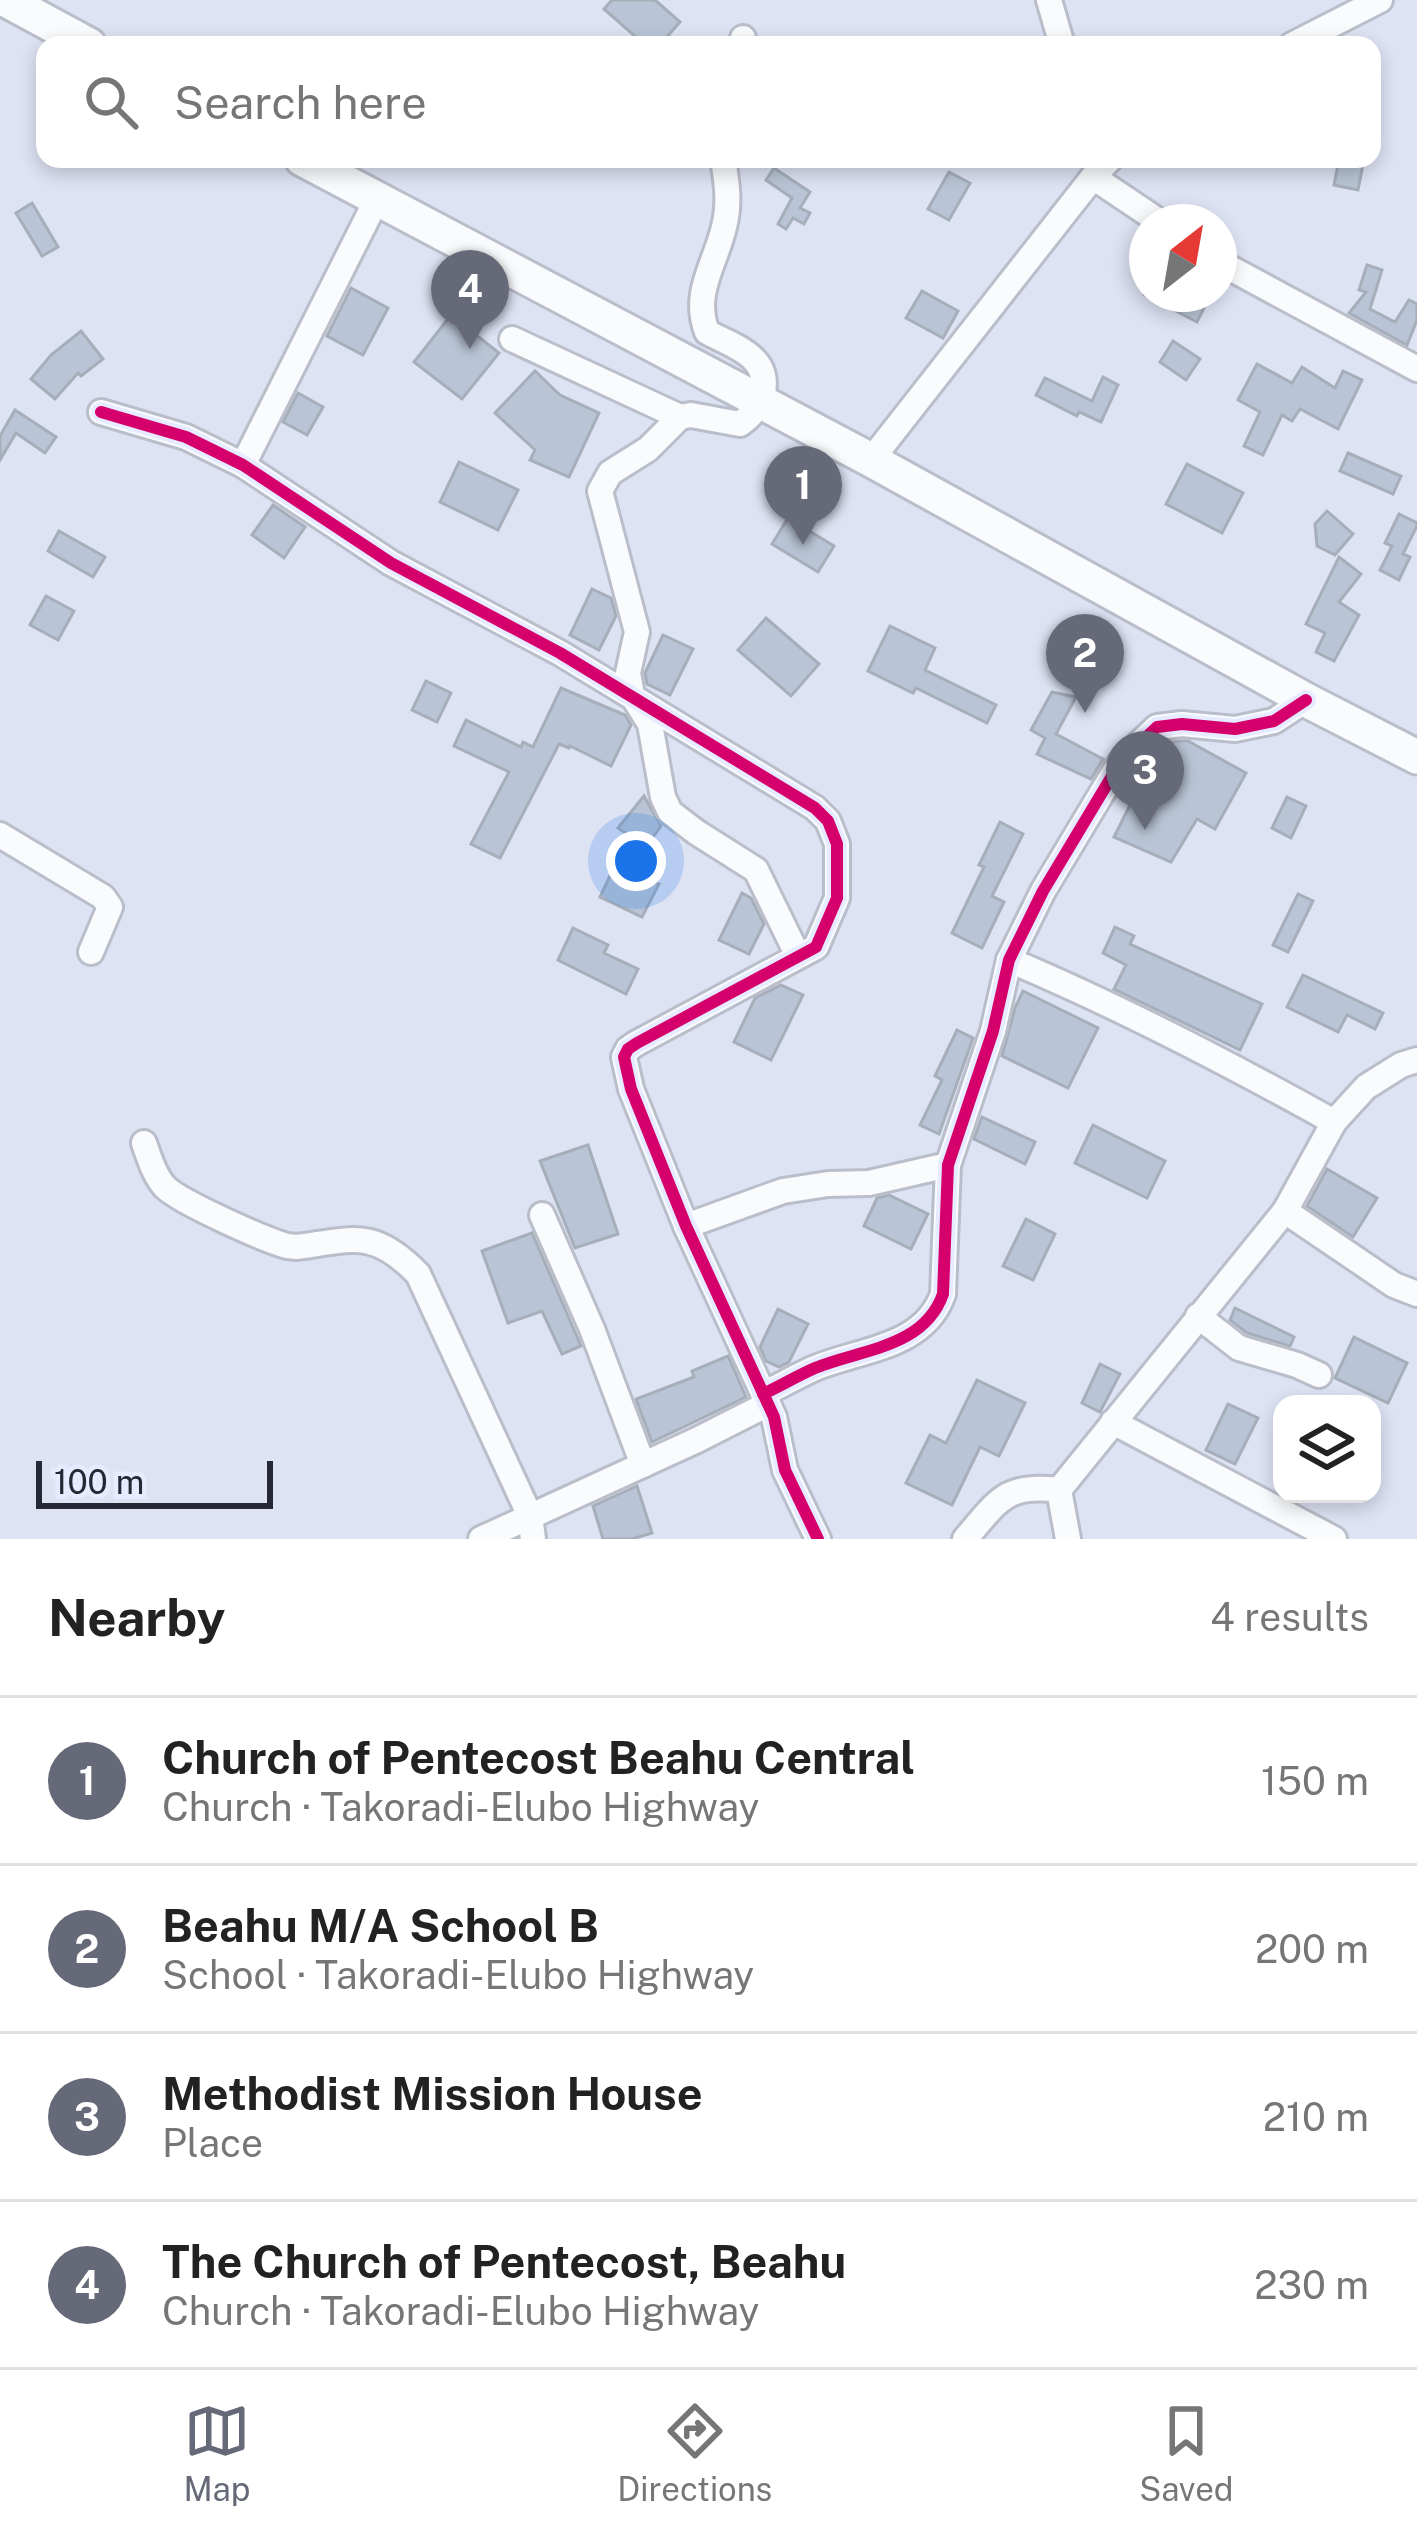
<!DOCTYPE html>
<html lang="en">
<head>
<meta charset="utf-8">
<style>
	:root { --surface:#fff; --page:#f2f2f2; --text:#222; --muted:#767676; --line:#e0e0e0; --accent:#666977 }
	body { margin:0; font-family:"Public Sans",sans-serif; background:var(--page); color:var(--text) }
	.controls { position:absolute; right:36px; bottom:36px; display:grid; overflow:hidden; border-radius:24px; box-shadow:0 6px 18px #0003 }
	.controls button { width:108px; height:108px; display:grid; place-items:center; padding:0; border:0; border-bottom:3px solid var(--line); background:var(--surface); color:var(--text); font:60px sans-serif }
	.compass { position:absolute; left:1129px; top:204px; width:108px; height:108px; border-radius:50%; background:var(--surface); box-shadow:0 6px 18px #0003; rotate:31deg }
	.scale { position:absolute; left:36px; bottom:30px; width:237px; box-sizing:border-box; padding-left:12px; border:6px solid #252834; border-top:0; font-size:33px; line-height:42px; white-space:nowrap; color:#252834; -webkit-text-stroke:9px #e6ebff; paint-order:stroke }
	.you { position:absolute; left:636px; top:861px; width:42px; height:42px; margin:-30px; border:9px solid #fff; border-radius:50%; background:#1a73e8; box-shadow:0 0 0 18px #1a73e833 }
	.badge { display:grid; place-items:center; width:78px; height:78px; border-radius:50%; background:var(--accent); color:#fff; font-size:39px; font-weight:700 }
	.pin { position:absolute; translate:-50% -99px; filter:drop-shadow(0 3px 6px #0008) }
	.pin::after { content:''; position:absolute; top:63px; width:42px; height:36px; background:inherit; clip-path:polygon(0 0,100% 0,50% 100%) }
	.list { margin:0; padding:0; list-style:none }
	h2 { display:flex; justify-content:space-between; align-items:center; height:156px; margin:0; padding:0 48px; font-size:51px }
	h2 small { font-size:39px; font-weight:400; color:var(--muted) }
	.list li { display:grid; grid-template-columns:78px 1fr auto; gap:36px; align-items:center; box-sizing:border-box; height:168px; padding:0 48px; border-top:3px solid var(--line) }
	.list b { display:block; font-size:45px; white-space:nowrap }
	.list p { margin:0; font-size:39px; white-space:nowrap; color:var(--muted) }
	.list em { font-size:39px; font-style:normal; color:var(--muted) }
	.icon { flex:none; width:66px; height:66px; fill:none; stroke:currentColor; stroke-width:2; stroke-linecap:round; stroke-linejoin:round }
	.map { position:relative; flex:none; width:1417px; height:1539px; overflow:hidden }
	.search { position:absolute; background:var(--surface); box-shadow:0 6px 18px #0003; left:36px; right:36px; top:36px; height:132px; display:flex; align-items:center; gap:30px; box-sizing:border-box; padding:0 42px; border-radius:24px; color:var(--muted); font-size:45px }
	.sheet { height:828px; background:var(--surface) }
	nav { display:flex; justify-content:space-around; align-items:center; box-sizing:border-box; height:168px; border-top:3px solid var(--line); background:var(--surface); font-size:33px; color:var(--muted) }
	nav a { display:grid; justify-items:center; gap:6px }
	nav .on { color:var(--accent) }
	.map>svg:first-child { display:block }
</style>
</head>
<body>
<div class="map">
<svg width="1417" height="1539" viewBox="0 0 1417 1539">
	<rect width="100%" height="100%" fill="#dee3f4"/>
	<g fill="#b9c5d6" stroke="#a6aeba" stroke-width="3">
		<polygon points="612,0 655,0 680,22 660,45 645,45 604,9"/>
		<polygon points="1339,159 1364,159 1358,190 1334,185"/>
		<polygon points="774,168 810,192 800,208 810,213 804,224 793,218 786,229 778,224 792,198 766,180"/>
		<polygon points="949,172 970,183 949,220 928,209"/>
		<polygon points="32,203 58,247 42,256 16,213"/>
		<polygon points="1367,265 1382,270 1370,309 1395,322 1409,300 1417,304 1417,320 1407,345 1349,313 1366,292 1359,290"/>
		<polygon points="351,288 388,308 363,355 327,336"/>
		<polygon points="922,291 958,311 943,338 906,318"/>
		<polygon points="1143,294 1211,294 1197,322"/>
		<polygon points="451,315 499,353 462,399 414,362"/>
		<polygon points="81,331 103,359 81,376 78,373 55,399 31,379 51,355"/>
		<polygon points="1173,341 1200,359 1186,380 1160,362"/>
		<polygon points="1257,364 1292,383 1302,367 1335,388 1343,371 1362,380 1338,429 1300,409 1292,421 1282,415 1263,455 1244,446 1260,412 1238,400"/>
		<polygon points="535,371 560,395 599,413 569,477 530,460 535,450 495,413"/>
		<polygon points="1103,377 1118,385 1101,422 1079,412 1077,416 1036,395 1045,378 1092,401"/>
		<polygon points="298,393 323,407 307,435 283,422"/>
		<polygon points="15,410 56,437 45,453 16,433 0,460 0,436"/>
		<polygon points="1348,453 1401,476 1393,494 1340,471"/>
		<polygon points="459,462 518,490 498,530 440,502"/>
		<polygon points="1187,464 1243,493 1222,533 1166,504"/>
		<polygon points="273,505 305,527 284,558 252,535"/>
		<polygon points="1327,511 1353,534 1335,555 1317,546 1315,524"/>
		<polygon points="1399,514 1417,523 1417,526 1403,554 1410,557 1399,580 1380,570 1392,546 1385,543"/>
		<polygon points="788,518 834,546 818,572 772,544"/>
		<polygon points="59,531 105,557 93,577 48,551"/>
		<polygon points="1339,557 1361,574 1339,602 1359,615 1334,661 1316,652 1325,633 1306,624"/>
		<polygon points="592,589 611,598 616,616 599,650 570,635"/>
		<polygon points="46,596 74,611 58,640 30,625"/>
		<polygon points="766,618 819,664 791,696 738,650"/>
		<polygon points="890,626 935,648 925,670 996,705 987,723 916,688 913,693 868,671"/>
		<polygon points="663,635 693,649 670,695 647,684 645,673"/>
		<polygon points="426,681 451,693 437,722 412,710"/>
		<polygon points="561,688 625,715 631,725 611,766 570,746 569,748 559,744 500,858 471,844 509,772 454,746 466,720 521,747 523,742 533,747"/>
		<polygon points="1052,692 1076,697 1056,734 1103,759 1091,779 1037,754 1045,738 1031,730"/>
		<polygon points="1182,741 1188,741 1246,773 1215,829 1197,819 1171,862 1114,837 1146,773 1141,771 1149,757 1164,743"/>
		<polygon points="644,796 661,826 646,847 618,828"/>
		<polygon points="1287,797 1306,806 1291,838 1272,828"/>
		<polygon points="1000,822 1023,834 992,896 1004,902 982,948 952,933 984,867 979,865"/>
		<polygon points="616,863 659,884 642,917 600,897"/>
		<polygon points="742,893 751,898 764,924 749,954 719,940"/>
		<polygon points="1298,894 1313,901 1288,952 1273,945"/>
		<polygon points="1115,927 1134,936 1130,944 1262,1004 1240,1050 1114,989 1126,965 1103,953"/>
		<polygon points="573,928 608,945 604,953 638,969 626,994 558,960"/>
		<polygon points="1303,975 1383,1013 1375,1029 1347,1015 1338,1032 1287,1007"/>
		<polygon points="781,985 803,995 771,1060 734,1042 755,998"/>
		<polygon points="1023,991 1098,1028 1068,1088 1002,1056 1015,1008"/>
		<polygon points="957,1030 973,1038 939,1134 920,1125 942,1080 935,1076"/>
		<polygon points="982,1117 1035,1142 1025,1164 974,1139"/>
		<polygon points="1093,1125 1165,1161 1147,1198 1075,1163"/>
		<polygon points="588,1145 618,1234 575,1248 540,1161"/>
		<polygon points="1327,1169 1377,1198 1353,1237 1307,1206"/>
		<polygon points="889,1195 928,1214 911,1249 864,1226 877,1198"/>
		<polygon points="1026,1219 1055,1234 1033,1280 1003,1266"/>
		<polygon points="532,1233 581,1346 562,1354 542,1311 508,1323 482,1251"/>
		<polygon points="1235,1308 1294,1337 1290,1346 1247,1333 1230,1320"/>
		<polygon points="778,1309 808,1324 789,1362 779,1367 766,1361 760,1347"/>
		<polygon points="1354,1337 1407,1363 1388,1403 1335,1378"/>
		<polygon points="728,1356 746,1397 652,1442 636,1399 694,1377 692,1371"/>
		<polygon points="1100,1364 1120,1374 1100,1412 1082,1403"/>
		<polygon points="977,1380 1025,1403 999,1456 980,1447 952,1505 906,1483 930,1435 946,1443"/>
		<polygon points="1228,1404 1258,1418 1235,1464 1206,1450"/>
		<polygon points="637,1486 652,1533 632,1539 603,1539 593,1506"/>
	</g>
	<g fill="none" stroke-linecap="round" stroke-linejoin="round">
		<g stroke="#babecb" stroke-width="30">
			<g id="minor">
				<polyline points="1049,0 1062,45"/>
				<polyline points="741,45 743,38"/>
				<polyline points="1292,45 1380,0"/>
				<path d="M 723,159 C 727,183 730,204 724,227 C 715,265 692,293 707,332 C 733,346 770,356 763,392 C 760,407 751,416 740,424 L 691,415 L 680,417 L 648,449 L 610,473 L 600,491 L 637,632 L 628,673 L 632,695 L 650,724 L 663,797 L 670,812 L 696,832 L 756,870 L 798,956"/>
				<polyline points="1093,177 1110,159"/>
				<polyline points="1219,262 1417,369"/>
				<polyline points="512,339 680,417"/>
				<polyline points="101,412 186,437 243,465 391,563 560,653 815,808 828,821 837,844 837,898 816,947 637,1043 628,1049 624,1057 631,1089 686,1226 774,1417 785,1470 818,1539"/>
				<polyline points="871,460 1093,177 1160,222"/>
				<polyline points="243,465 377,199"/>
				<polyline points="0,835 103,897 110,907 91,952"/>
				<path d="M 1009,960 C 1121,1007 1228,1063 1334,1122"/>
				<path d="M 144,1143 C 149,1157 154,1175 165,1187 C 180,1202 265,1240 287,1246 L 297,1247 C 355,1239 374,1229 418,1274 L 530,1516 L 533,1539"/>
				<polyline points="1285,1211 1394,1285 1417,1294"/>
				<polyline points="542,1215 592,1329 643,1465"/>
				<polyline points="686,1226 783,1191 828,1184 869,1183 948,1165"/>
				<polyline points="1198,1316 1239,1348 1297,1365 1319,1375"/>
				<path d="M 763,1394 C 780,1386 797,1376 815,1368 C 861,1349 924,1348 943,1294 L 948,1165 L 993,1031 L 1009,960 L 1043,891 L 1115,771 L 1124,758 L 1157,727 L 1182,724 L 1235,729 L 1274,721 L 1306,700"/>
				<polyline points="1113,1422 1334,1539"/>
				<polyline points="481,1539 697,1440 768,1404"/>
				<path d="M 965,1539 C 998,1501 1005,1483 1059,1490"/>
				<polyline points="1068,1539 1059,1490 1285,1211 1334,1122 1366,1087 1401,1065 1417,1060"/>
			</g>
		</g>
		<g stroke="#babecb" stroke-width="39">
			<g id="highway">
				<polyline points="6,0 89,45"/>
				<polyline points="302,159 871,460 1306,700 1417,757"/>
			</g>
		</g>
		<use href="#minor" stroke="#fafbfd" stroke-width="24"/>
		<use href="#highway" stroke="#fafbfd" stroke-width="33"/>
		<g stroke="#e6ebff" stroke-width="20">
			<g id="cycleway">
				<polyline points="101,412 186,437 243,465 391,563 560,653 815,808 828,821 837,844 837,898 816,947 637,1043 628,1049 624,1057 631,1089 686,1226 774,1417 785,1470 818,1539"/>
				<path d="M 763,1394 C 780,1386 797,1376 815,1368 C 861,1349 924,1348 943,1294 L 948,1165 L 993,1031 L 1009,960 L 1043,891 L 1115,771 L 1124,758 L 1157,727 L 1182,724 L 1235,729 L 1274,721 L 1306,700"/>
			</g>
		</g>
		<use href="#cycleway" stroke="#d6006c" stroke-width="12"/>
	</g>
</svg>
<div class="controls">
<button><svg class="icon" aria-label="layers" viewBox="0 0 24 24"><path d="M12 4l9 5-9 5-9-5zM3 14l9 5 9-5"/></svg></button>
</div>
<svg class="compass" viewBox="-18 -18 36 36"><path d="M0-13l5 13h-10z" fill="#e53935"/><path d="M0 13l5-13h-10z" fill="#767676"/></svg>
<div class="scale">100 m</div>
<div class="you"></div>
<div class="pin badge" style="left:803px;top:545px">1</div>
<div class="pin badge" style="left:1085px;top:713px">2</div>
<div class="pin badge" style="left:1145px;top:830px">3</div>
<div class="pin badge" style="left:470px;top:349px">4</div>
<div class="search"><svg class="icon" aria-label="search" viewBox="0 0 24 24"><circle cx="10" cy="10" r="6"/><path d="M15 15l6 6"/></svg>Search here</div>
</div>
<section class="sheet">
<h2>Nearby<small>4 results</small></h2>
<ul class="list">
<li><span class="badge">1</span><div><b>Church of Pentecost Beahu Central</b><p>Church · Takoradi-Elubo Highway</p></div><em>150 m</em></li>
<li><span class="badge">2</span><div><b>Beahu M/A School B</b><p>School · Takoradi-Elubo Highway</p></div><em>200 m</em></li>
<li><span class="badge">3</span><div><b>Methodist Mission House</b><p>Place</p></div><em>210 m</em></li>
<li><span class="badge">4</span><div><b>The Church of Pentecost, Beahu</b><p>Church · Takoradi-Elubo Highway</p></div><em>230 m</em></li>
</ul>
</section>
<nav>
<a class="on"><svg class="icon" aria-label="map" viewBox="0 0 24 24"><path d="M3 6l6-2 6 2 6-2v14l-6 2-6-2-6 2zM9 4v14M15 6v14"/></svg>Map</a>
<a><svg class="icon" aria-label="directions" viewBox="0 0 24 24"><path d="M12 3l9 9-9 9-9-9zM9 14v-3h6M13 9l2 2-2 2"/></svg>Directions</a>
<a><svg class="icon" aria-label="saved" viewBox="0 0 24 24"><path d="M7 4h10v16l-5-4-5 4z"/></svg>Saved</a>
</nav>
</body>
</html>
